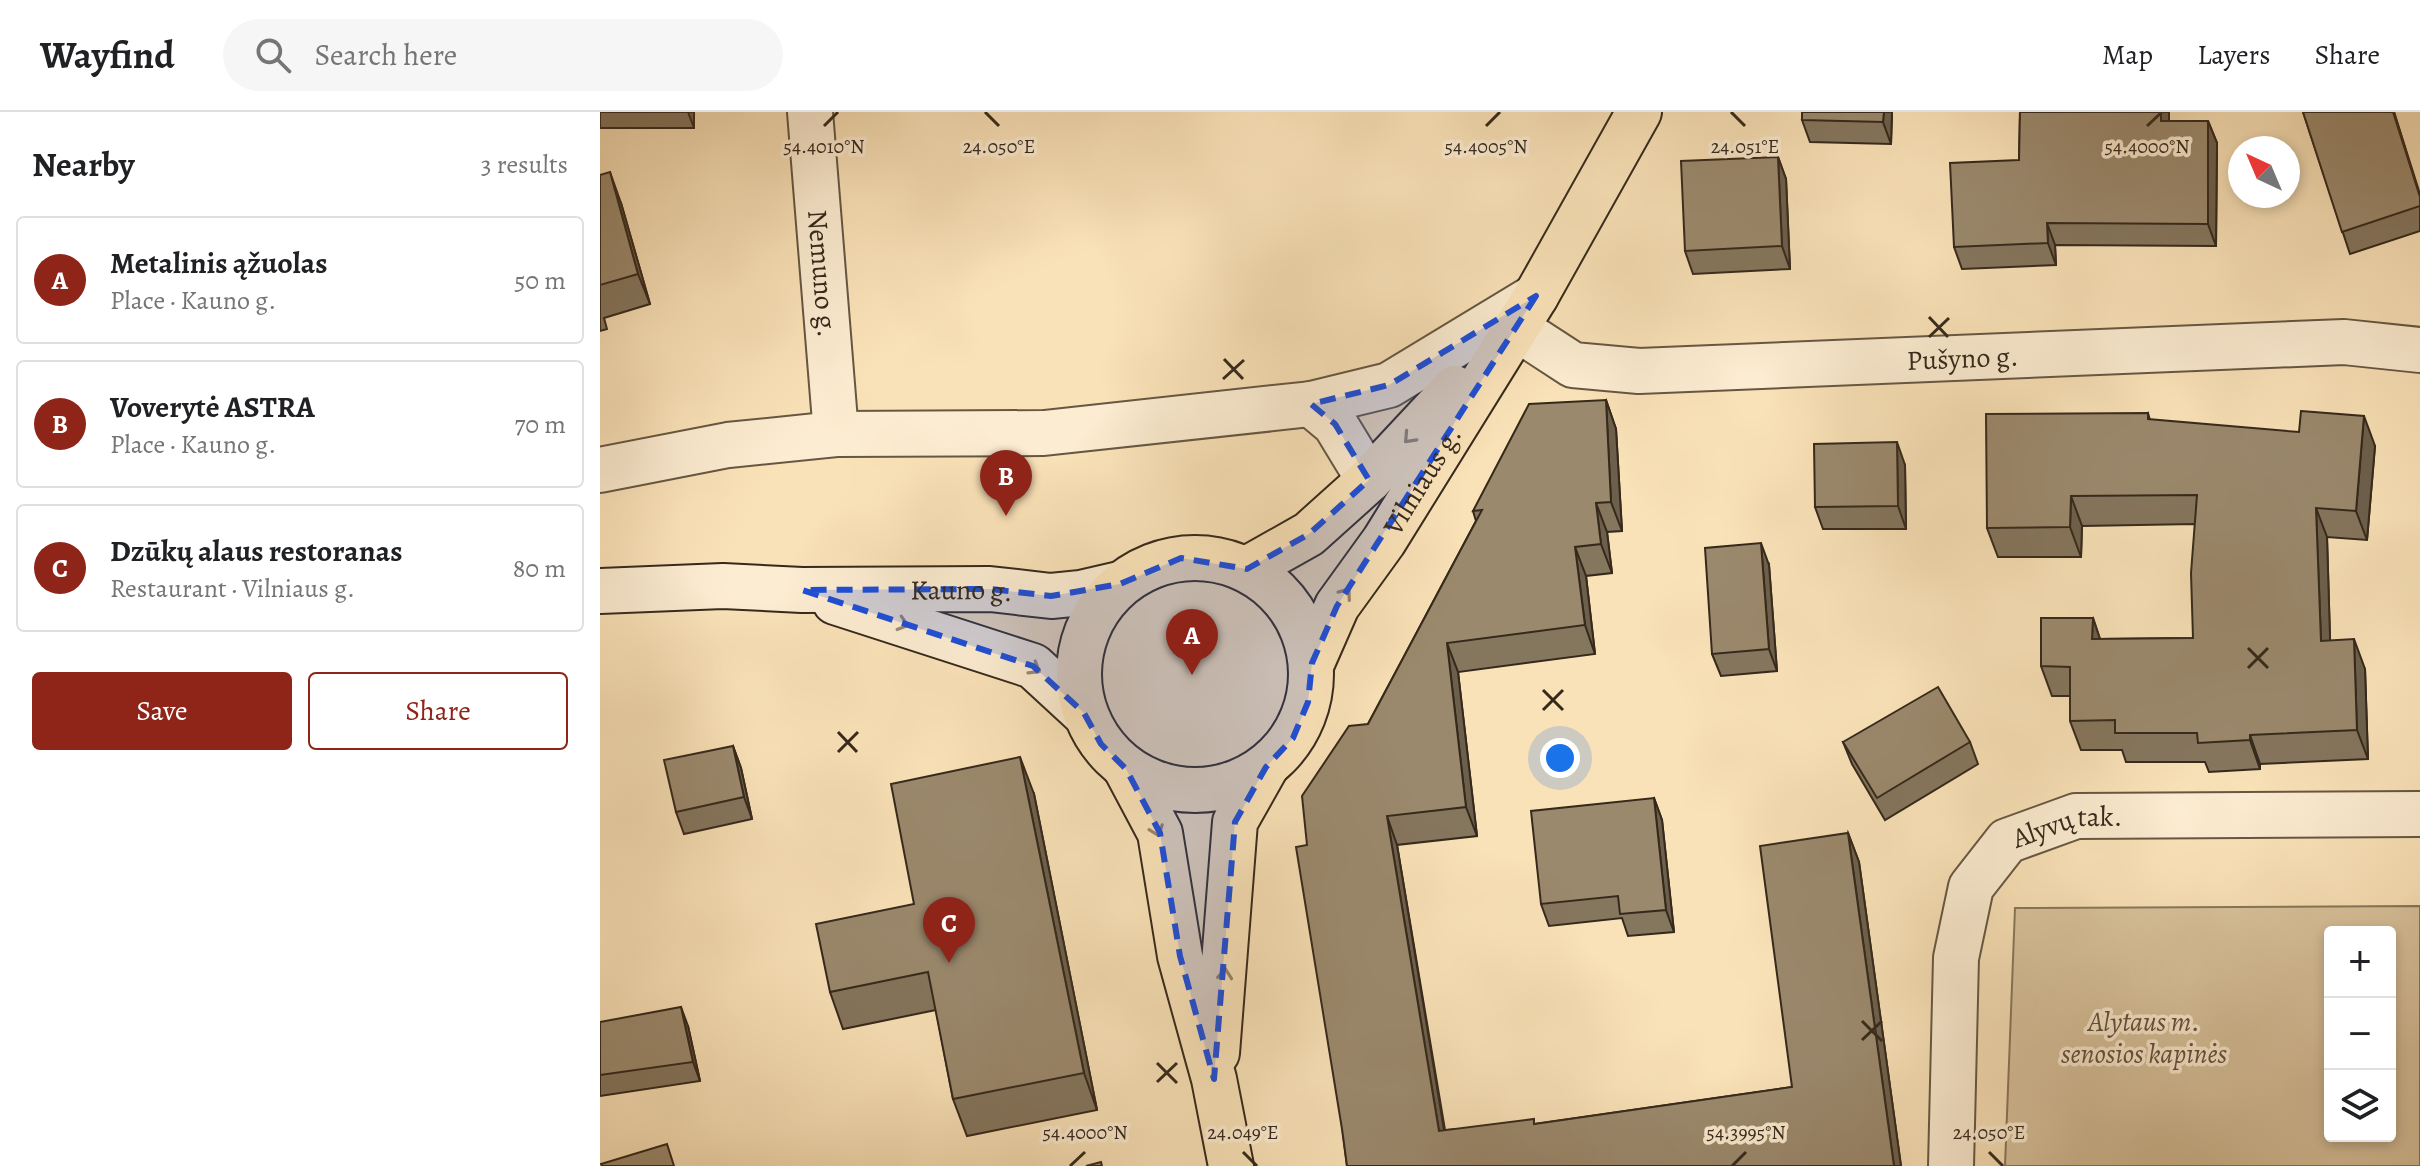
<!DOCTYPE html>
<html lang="en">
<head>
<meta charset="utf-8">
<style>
	:root { --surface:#fff; --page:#f6f6f6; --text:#202124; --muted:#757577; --line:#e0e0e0; --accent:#8f2418 }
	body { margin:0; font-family:Alegreya,serif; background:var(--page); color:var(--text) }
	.controls { position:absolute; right:24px; bottom:24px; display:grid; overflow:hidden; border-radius:8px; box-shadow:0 4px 12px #0003 }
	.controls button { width:72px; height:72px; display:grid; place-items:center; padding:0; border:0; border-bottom:2px solid var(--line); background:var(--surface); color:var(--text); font:40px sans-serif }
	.compass { position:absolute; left:1628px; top:24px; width:72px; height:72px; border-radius:50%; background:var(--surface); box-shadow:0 4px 12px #0003; rotate:316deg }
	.you { position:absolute; left:960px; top:646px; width:28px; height:28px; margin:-20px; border:6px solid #fff; border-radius:50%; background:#1a73e8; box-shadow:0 0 0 12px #1a73e833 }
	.badge { display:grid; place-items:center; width:52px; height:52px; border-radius:50%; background:var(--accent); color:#fff; font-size:26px; font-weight:700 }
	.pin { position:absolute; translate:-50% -66px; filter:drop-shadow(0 2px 4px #0008) }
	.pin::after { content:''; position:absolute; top:42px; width:28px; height:24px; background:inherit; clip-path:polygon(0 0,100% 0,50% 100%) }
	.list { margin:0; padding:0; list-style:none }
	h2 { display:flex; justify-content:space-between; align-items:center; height:104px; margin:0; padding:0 32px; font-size:34px }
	h2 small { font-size:26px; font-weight:400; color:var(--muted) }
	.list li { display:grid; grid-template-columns:52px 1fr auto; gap:24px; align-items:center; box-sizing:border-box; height:128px; margin:0 16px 16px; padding:0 16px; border:2px solid var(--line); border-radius:8px }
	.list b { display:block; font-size:30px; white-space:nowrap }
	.list p { margin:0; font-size:26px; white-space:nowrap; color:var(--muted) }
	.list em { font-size:26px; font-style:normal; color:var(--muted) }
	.actions { display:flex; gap:16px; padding:24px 32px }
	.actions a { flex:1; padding:18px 0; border:2px solid var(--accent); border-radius:8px; text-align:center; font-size:28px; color:var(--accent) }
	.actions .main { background:var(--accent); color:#fff }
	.icon { flex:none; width:44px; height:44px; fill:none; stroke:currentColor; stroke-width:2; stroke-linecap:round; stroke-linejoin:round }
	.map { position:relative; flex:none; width:1820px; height:1054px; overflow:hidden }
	header { display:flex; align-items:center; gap:48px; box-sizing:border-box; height:112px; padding:0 40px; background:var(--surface); border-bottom:2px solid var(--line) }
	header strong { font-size:38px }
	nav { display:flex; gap:44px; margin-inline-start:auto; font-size:28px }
	.search { width:560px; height:72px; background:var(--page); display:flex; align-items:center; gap:20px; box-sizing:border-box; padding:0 28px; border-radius:44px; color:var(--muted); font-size:30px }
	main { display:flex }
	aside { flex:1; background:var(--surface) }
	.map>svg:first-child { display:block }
</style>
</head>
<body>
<header>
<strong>Wayfind</strong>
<div class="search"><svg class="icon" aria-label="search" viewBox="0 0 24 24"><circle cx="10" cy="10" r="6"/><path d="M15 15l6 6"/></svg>Search here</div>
<nav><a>Map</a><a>Layers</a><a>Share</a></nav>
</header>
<main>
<aside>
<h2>Nearby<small>3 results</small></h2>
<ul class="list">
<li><span class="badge">A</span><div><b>Metalinis ąžuolas</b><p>Place · Kauno g.</p></div><em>50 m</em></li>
<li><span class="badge">B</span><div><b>Voverytė ASTRA</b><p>Place · Kauno g.</p></div><em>70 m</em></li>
<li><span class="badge">C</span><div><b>Dzūkų alaus restoranas</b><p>Restaurant · Vilniaus g.</p></div><em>80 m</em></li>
</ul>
<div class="actions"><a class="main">Save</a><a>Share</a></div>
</aside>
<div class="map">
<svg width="1820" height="1054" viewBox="0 0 1820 1054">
	<rect width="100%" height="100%" fill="#fae2b8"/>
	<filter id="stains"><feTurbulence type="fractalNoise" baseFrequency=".0025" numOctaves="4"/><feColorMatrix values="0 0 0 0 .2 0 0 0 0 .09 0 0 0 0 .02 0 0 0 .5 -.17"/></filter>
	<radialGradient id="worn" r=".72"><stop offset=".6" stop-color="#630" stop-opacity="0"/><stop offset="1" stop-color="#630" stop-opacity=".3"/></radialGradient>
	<path fill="#d9c39d" stroke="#87765c" stroke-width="2" fill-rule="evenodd" d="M 1820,794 L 1820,1054 L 1405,1054 L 1415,796 ZM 1730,820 L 1790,820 L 1790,1024 L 1730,1024 Z"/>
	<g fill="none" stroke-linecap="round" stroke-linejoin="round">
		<g stroke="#665743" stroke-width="48">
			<g id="street">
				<path id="s1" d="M 210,0 L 236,322"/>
				<path id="s2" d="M 916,216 L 973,253 L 1039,259 L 1744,230 L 1820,238"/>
				<polyline points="711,292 735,312 769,368"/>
				<polyline points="0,358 128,333 236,322 444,321 711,292 789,273 936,184"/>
				<path id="s3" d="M 1351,1054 L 1356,846 L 1371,775 L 1407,729 L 1476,704 L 1820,702"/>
			</g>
		</g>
		<g stroke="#35291c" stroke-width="48">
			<g id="secondary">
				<path id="s4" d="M 0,479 L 123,474 L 202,478 L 390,477 L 451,484 L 481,481 L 520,472"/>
				<polyline points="235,490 433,554 484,601"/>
			</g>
		</g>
		<g stroke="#35291c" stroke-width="48">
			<g id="primary">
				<circle cx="595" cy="562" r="116"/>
				<polyline points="647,457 709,422 769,368 855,276"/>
				<path id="s5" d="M 712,551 L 737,494 L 784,429 L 936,184 L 1039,0"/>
				<polyline points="526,657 560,721 580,844 614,967 631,1054"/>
				<polyline points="617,941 635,710 666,655"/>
			</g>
		</g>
		<use href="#street" stroke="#fcecd1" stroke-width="44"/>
		<use href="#secondary" stroke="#fcecd1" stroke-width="44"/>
		<use href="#primary" stroke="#fae2b8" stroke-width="44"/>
	</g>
	<g fill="#85765e" stroke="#35291c" stroke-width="2">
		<rect x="0" y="0" width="94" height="16"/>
		<polygon points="1292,0 1291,32 1210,30 1202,8"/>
		<polygon points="1420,0 1569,0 1569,9 1608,9 1617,31 1616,134 1455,133 1456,153 1362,157 1354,135 1419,48"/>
		<polygon points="1703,0 1794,0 1820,82 1820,119 1750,142"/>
		<polygon points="1178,45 1186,67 1190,157 1093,162 1085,139"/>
		<polygon points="0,63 21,91 50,192 4,206 7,217 0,219"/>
		<polygon points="1006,288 1016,317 1022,419 1007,420 1012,461 986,464 995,542 858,560 877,724 797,733 845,1018 935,1012 1192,975 1248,721 1259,750 1301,1054 747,1054 707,733 768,612 876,409 873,399"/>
		<polygon points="1548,301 1550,308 1775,334 1767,428 1727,425 1730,528 1765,557 1768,647 1660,652 1660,657 1609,660 1605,650 1526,650 1522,638 1481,638 1470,609 1470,584 1452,584 1441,554 1493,506 1500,527 1593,526 1595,412 1482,414 1481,445 1398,445 1387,416"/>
		<polygon points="1305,353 1306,417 1223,417 1215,395"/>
		<polygon points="1169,453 1177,559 1121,564 1112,542"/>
		<polygon points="1243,630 1370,630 1378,652 1285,708 1252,652"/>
		<polygon points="133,634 141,656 152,707 84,722 76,700"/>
		<polygon points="434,682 497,998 367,1024 353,987 336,898 243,917 230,880 314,792"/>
		<polygon points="1054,686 1062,708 1074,820 1028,824 1022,806 949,814 941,792"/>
		<polygon points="0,910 88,914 100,969 0,984"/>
	</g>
	<g fill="#6c604c" stroke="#35291c" stroke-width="2">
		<polygon points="88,0 94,0 94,16"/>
		<polygon points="1284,0 1292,0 1291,32 1283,10"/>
		<polygon points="1561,0 1569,0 1569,32 1561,9"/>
		<polygon points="1793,0 1794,0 1820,85"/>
		<polygon points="1608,9 1617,31 1616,134 1608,112"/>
		<polygon points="1178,45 1186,67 1190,157 1182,134"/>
		<polygon points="10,60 21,91 50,192 38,162"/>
		<polygon points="1447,111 1455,133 1456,153 1448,131"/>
		<polygon points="1006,288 1016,317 1022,419 1011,390"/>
		<polygon points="1764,304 1775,334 1767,428 1756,399"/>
		<polygon points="1297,330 1305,353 1306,417 1298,394"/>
		<polygon points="1471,384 1482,414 1481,445 1470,415"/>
		<polygon points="996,391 1007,420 1012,461 1001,432"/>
		<polygon points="1716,396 1727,425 1731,558 1721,529"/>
		<polygon points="1161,431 1169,453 1177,559 1169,537"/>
		<polygon points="975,435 986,464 995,542 985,513"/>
		<polygon points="1493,506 1503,536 1492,527"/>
		<polygon points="1754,527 1765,557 1768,647 1757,618"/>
		<polygon points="847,531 858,560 877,724 866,695"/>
		<polygon points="1650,623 1660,652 1660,657 1650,628"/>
		<polygon points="133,634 141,656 152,707 144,685"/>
		<polygon points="420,645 434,682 497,998 484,961"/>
		<polygon points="1054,686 1062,708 1074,820 1066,798"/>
		<polygon points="787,704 797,733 849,1048 839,1019"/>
		<polygon points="1248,721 1259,750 1301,1054 1294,1054"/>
		<polygon points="81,895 88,914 100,969 93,950"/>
	</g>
	<g fill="#9b896d" stroke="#35291c" stroke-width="2">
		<polygon points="1202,0 1284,0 1283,10 1202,8"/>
		<polygon points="1420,0 1561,0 1561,9 1608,9 1608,112 1447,111 1448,131 1354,135 1350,51 1419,48"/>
		<polygon points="1703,0 1793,0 1820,85 1820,94 1742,120"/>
		<polygon points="1178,45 1182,134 1085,139 1081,49"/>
		<polygon points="10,60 38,162 0,173 0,63"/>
		<polygon points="1006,288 1011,390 996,391 1001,432 975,435 985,513 847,531 866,695 787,704 839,1019 934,1007 934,1012 1192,975 1160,734 1248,721 1294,1054 747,1054 742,1017 696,735 707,733 702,684 749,614 768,612 882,398 873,399 929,292"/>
		<polygon points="1701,299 1764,304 1756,399 1716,396 1721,529 1754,527 1757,618 1650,623 1650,628 1598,631 1597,621 1515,621 1515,608 1470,609 1470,555 1441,554 1441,506 1493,506 1492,527 1593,526 1591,461 1597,383 1471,384 1470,415 1387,416 1386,302 1548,301 1548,307 1699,320"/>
		<polygon points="1297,330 1298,394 1215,395 1214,332"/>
		<polygon points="1161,431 1169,537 1112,542 1105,436"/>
		<polygon points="1338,575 1370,630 1277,686 1243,630"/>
		<polygon points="133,634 144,685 76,700 64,648"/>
		<polygon points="420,645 484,961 353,987 328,860 230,880 216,812 314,792 291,672"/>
		<polygon points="1054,686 1066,798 1020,802 1018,784 941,792 931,699"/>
		<polygon points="81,895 93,950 0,963 0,910"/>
		<polygon points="67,1032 74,1054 2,1054 1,1052"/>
		<polygon points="501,1050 502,1054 486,1054"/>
	</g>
	<defs><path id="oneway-chevron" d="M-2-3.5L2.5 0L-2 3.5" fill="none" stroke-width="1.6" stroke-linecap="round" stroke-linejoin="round" transform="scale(2)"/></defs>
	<g stroke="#98866a">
		<use href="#oneway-chevron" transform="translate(809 326) rotate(133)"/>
		<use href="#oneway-chevron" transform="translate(746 481) rotate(-54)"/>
		<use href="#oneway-chevron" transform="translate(557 719) rotate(70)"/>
		<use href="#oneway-chevron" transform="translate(625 862) rotate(-84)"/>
	</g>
	<g stroke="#988a76">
		<use href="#oneway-chevron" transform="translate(303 512) rotate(17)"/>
		<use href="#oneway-chevron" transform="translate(435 557) rotate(31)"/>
	</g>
	<path fill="#1d4ed8" fill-opacity="0.2" stroke="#1d4ed8" stroke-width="6" stroke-dasharray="16 10" stroke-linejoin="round" d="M 936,184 L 737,494 L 712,551 L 708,590 L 693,626 L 666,655 L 635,710 L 614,967 L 580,844 L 560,721 L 526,657 L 501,632 L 484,601 L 433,554 L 202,478 L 390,477 L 451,484 L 520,472 L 581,446 L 647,457 L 709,422 L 769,368 L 735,312 L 711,292 L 789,273 Z"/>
	<path fill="none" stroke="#35291c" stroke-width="3" d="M 385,0 L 399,14M 1131,0 L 1145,14M 224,14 L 238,0M 886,14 L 900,0M 1547,14 L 1562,0M 1329,205 L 1348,225M 1329,225 L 1349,206M 624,247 L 643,267M 623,267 L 644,248M 1648,536 L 1668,556M 1648,556 L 1668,536M 943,578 L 963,598M 943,598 L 963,578M 238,620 L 257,640M 238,640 L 258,620M 1262,909 L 1282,929M 1262,928 L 1282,909M 557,951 L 577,971M 557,970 L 577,951M 643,1040 L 657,1054M 1389,1040 L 1403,1054M 470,1054 L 485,1040M 1132,1054 L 1146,1040"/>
	<g text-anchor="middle" stroke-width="7" stroke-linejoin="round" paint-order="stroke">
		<g font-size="28" fill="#35291c" stroke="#fcecd1">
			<text dy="10" stroke="none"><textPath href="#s1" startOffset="162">Nemuno g.</textPath></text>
			<text dy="10" stroke="none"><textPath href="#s2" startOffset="458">Pušyno g.</textPath></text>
			<text dy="10" stroke="none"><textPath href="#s5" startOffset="214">Vilniaus g.</textPath></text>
			<text dy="10" stroke="none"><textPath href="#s4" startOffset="362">Kauno g.</textPath></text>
			<text dy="10" stroke="none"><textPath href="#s3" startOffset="402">Alyvų tak.</textPath></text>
		</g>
		<g font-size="28" font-style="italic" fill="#5e503c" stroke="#fcecd1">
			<text x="1544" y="919">Alytaus m.<tspan x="1544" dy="32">senosios kapinės</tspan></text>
		</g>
	</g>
	<g font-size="20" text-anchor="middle" fill="#35291c" stroke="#fcecd1" stroke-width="7" stroke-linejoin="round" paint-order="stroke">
		<text x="224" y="41">54.4010°N</text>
		<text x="886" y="41">54.4005°N</text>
		<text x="1547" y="41">54.4000°N</text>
		<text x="399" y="41">24.050°E</text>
		<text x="1145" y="41">24.051°E</text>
		<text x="643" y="1027">24.049°E</text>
		<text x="1389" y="1027">24.050°E</text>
		<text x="485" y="1027">54.4000°N</text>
		<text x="1146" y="1027">54.3995°N</text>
	</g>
	<rect width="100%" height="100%" filter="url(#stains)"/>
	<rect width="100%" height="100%" fill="url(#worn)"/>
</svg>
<div class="controls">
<button>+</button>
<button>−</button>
<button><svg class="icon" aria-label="layers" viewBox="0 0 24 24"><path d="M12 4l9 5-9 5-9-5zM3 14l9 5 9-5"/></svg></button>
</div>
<svg class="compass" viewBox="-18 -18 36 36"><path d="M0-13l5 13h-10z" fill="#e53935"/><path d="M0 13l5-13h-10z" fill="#757577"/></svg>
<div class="you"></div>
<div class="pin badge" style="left:592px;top:563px">A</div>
<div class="pin badge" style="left:406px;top:404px">B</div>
<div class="pin badge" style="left:349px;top:851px">C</div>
</div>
</main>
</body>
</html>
